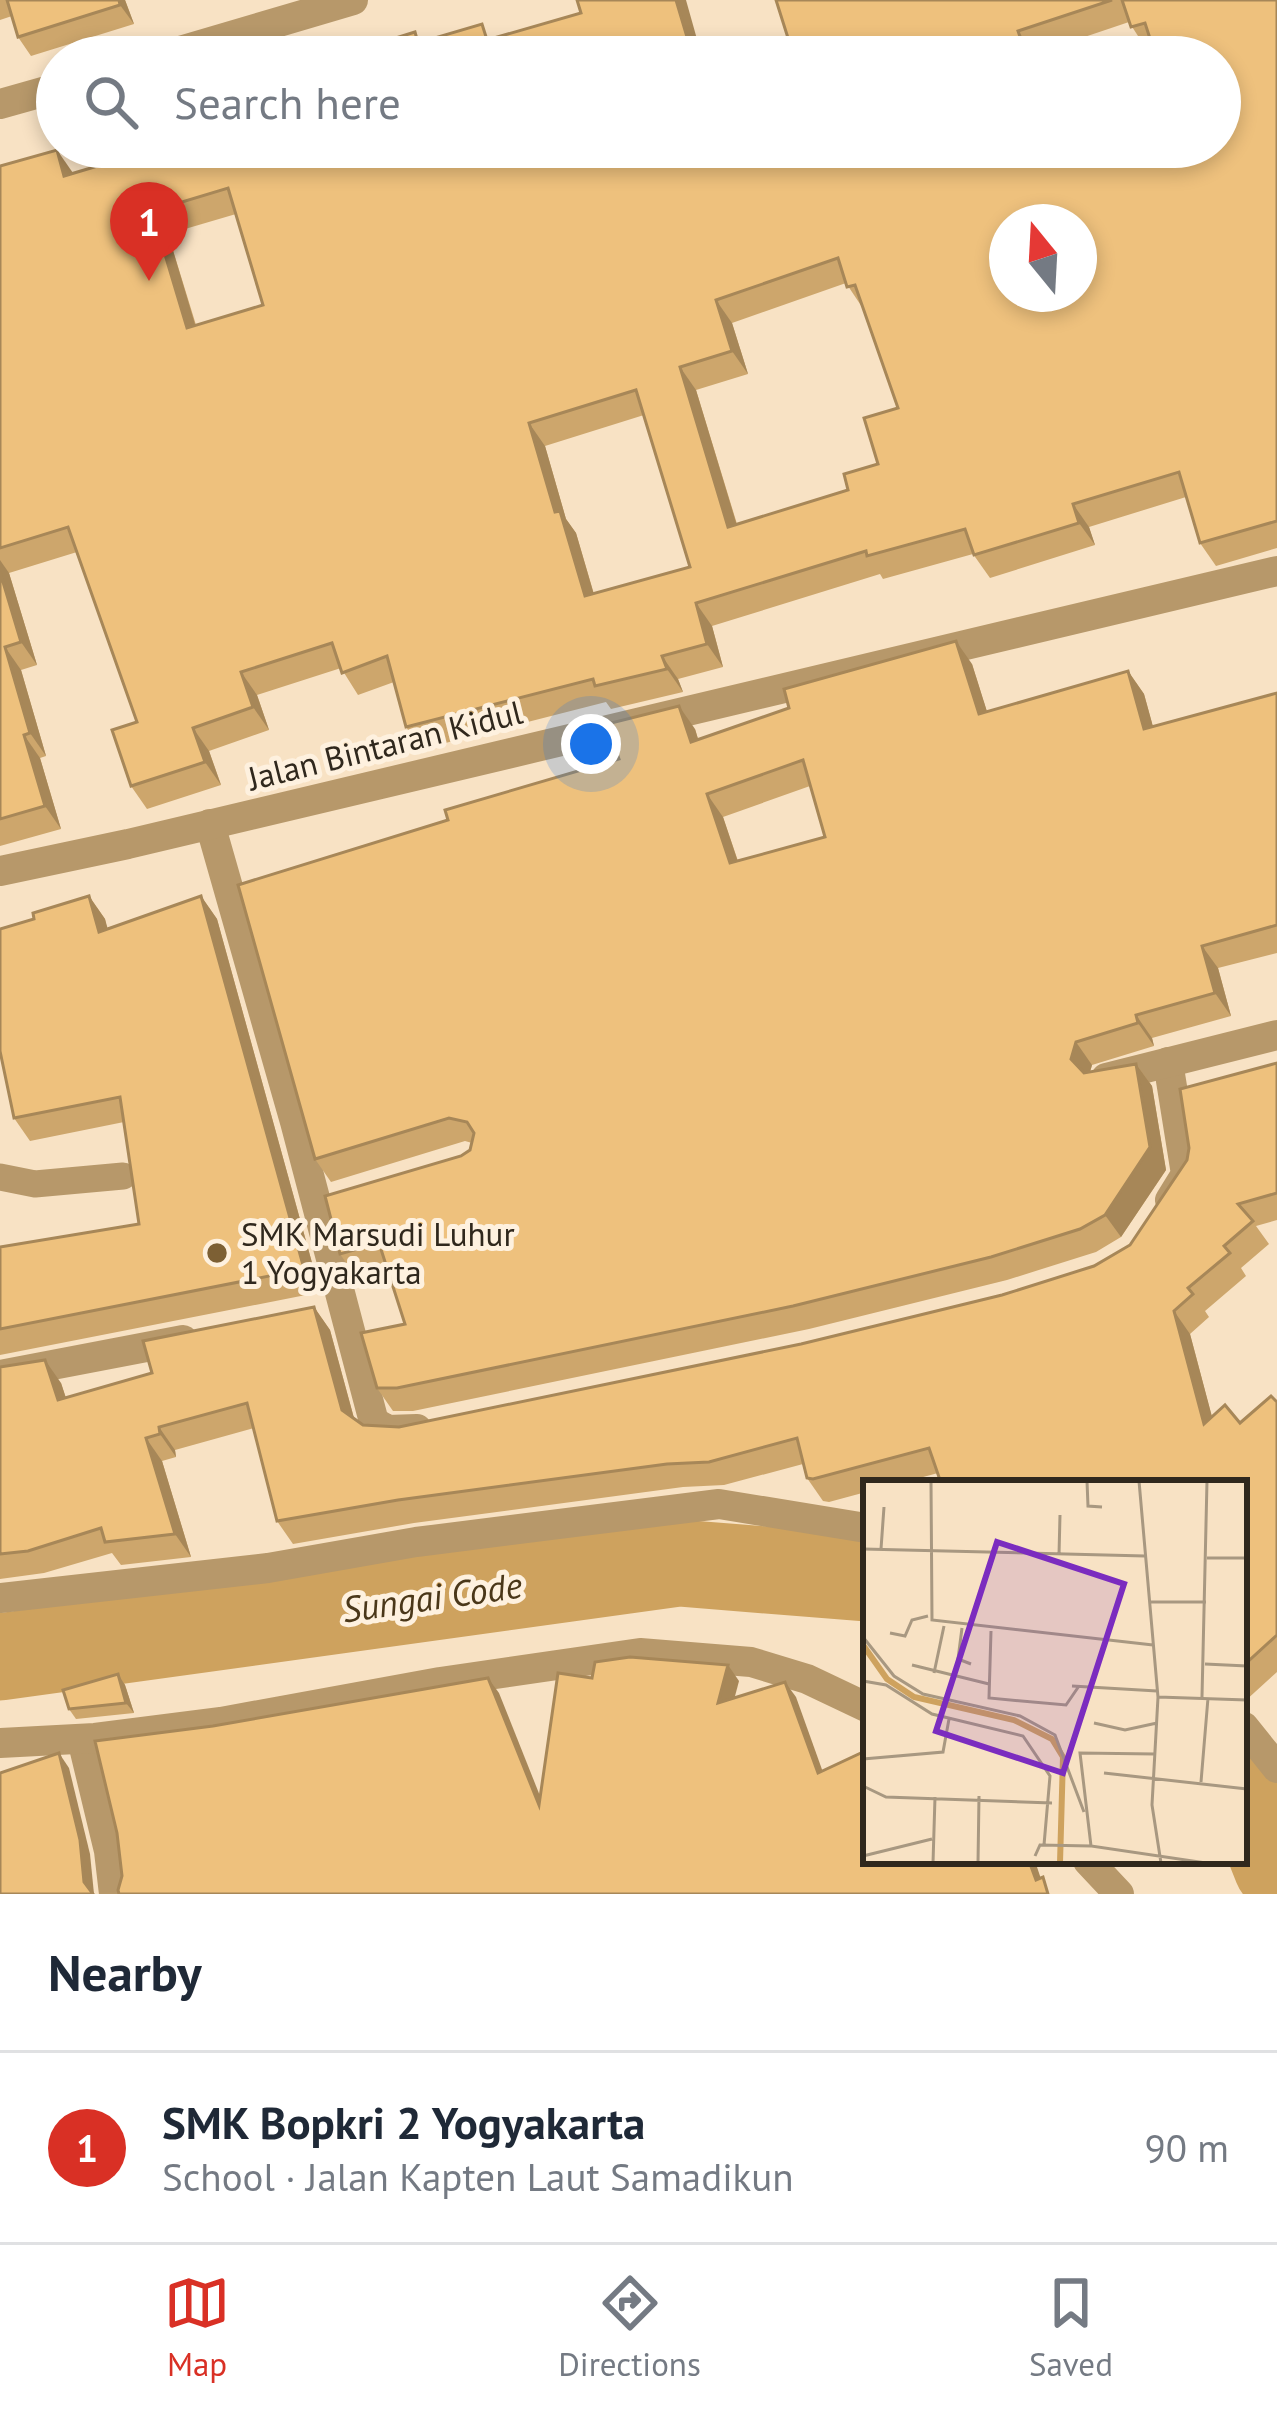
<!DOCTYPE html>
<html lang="en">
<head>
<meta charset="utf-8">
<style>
	:root { --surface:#fff; --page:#f6f6f7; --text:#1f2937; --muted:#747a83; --line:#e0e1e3; --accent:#d93025 }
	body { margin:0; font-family:"PT Sans",sans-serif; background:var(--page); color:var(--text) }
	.compass { position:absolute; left:989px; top:204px; width:108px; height:108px; border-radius:50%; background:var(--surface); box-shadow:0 6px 18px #0003; rotate:342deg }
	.you { position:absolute; left:591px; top:744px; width:42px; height:42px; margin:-30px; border:9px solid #fff; border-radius:50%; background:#1a73e8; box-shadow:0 0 0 18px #1a73e833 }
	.badge { display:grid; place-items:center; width:78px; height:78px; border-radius:50%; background:var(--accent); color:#fff; font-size:39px; font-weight:700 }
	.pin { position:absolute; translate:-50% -99px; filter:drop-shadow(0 3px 6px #0008) }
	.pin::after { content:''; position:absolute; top:63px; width:42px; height:36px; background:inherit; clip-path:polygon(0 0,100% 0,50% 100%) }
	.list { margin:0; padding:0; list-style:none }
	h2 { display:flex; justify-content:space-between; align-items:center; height:156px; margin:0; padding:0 48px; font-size:51px }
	h2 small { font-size:39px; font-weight:400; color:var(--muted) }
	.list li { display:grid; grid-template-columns:78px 1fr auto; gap:36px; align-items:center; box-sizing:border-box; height:192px; padding:0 48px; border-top:3px solid var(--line) }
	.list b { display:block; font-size:45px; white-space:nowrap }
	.list p { margin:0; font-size:39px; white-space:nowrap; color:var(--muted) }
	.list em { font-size:39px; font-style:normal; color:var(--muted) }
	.icon { flex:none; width:66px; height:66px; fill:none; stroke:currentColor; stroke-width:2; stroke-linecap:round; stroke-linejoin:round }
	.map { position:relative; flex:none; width:1277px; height:1894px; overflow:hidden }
	.search { position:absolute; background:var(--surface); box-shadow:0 6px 18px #0003; left:36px; right:36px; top:36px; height:132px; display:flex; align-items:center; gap:30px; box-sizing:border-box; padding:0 42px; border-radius:66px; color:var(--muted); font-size:45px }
	.sheet { height:348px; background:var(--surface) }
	nav { display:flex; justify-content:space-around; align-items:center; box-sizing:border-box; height:168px; border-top:3px solid var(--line); background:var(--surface); font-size:33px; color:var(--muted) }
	nav a { display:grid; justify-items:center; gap:6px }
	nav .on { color:var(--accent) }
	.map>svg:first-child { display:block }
</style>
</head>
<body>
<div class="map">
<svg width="1277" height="1894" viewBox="0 0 1277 1894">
	<rect width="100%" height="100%" fill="#f8e2c4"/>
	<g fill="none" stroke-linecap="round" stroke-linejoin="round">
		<g stroke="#cea25e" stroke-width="87">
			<polyline points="0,1657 679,1563 866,1578"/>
			<polyline points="1244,1784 1277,1867"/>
		</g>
		<polyline stroke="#b7986a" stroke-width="27" points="0,1177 35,1184 123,1176"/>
		<g stroke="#b7986a" stroke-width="30">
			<polyline points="160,57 353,0"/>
			<polyline points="0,104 57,88"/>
			<polyline points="210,824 295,1122 374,1422 388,1430 417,1429"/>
			<polyline points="0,871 128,844 1277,571"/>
			<polyline points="1168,1062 1186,1174 1170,1200"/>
			<polyline points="1106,1078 1277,1035"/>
			<polyline points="0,1375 183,1340"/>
			<polyline points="0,1598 268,1568 416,1542 719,1504 866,1528"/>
			<polyline points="1244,1727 1277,1768"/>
			<polyline points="82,1739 109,1851 114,1894"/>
			<polyline points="0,1743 95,1738 221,1722 440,1682 640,1653 751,1662 807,1679 866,1707"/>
			<polyline points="1088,1861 1119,1894"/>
		</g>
	</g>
	<g fill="#cda66c" fill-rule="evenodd">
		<polygon points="0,0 125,0 134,24 31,56 18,37 12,16 0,20"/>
		<path d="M 776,0 L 1277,0 L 1277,548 L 1216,566 L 1200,543 L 1186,497 L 1089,527 L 1095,545 L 990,578 L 973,554 L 883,579 L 880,574 L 712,626 L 723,667 L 678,679 L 683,692 L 611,709 L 606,702 L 422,749 L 406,727 L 394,682 L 358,695 L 341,668 L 257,695 L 269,730 L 209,751 L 221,785 L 147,809 L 131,786 L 137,722 L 77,552 L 9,573 L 37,665 L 21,670 L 46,756 L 40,758 L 61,829 L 0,846 L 0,166 L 73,173 L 1220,147 L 1153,48 L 1147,50 L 1129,22 L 1034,54 L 1035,57 L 794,57 ZM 236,214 L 263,305 L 196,325 L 168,234 ZM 846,283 L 864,310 L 898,408 L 878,464 L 848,490 L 737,524 L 696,390 L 748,374 L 732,323 ZM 644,415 L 690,567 L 594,594 L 576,533 L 566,519 L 545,446 Z"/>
		<path d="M 972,664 L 987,712 L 1128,671 L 1144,694 L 1153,727 L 1277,693 L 1277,953 L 1218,968 L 1231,1016 L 1152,1038 L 1154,1046 L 1092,1065 L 1090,1072 L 1136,1064 L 1152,1086 L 1166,1170 L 1121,1237 L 1096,1252 L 1007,1280 L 809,1329 L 413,1411 L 393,1411 L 377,1388 L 405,1324 L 387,1268 L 356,1277 L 340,1254 L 470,1150 L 472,1143 L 465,1141 L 331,1182 L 315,1159 L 448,820 L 619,759 L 695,729 L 698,739 ZM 810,786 L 825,837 L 738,861 L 723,817 Z"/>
		<polygon points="89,896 105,919 107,929 201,896 217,919 319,1288 316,1293 0,1355 0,1247 139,1224 124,1122 30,1141 14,1118 34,919"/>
		<polygon points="1277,1063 1277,1220 1256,1226 1269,1244 1241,1268 1246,1276 1205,1311 1209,1317 1190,1334 1212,1417 1240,1423 1277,1402 1277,1672 1244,1702 1244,1483 938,1473 901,1483 866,1483 866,1492 829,1502 823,1501 807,1478 803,1464 724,1485 683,1487 414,1523 293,1544 277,1521 254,1428 175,1450 176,1457 162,1461 191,1557 121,1565 112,1553 44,1573 0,1579 0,1367 61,1383 66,1398 152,1373 314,1307 330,1330 354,1418 363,1425 399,1427 801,1344 1002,1295 1094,1266 1130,1245"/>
		<polygon points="118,1674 125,1685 134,1713 76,1719 69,1709"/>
	</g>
	<g fill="#a78758">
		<polygon points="119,0 125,0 134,24 120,5"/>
		<polygon points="676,0 686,0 702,57 693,57"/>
		<polygon points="1018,31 1034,54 1035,57 1027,57"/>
		<polygon points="57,150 73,173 64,176"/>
		<polygon points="152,211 168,234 203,351 187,328"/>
		<polygon points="716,300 732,323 748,374 732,351"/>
		<polygon points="680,367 696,390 744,549 728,527"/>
		<polygon points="529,423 545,446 566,519 576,533 601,619 585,596 555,512"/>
		<polygon points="1073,504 1089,527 1095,545 1079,523"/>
		<polygon points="0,560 9,573 37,665 21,642 0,572"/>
		<polygon points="696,603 712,626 723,667 707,644"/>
		<polygon points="956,641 972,664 995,737 979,714"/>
		<polygon points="5,647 21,670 46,756 30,733"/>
		<polygon points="662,656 678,679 683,692 667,669"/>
		<polygon points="1128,671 1144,694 1160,752 1144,729"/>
		<polygon points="241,672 257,695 269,730 253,707"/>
		<polygon points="679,706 695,729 706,765 691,742"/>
		<polygon points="193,728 209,751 221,785 205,762"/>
		<polygon points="24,735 40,758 61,829 45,806"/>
		<polygon points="707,794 723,817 746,886 730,863"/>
		<polygon points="89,896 105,919 115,955 99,932"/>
		<polygon points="201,896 217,919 319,1288 316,1293 300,1270"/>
		<polygon points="1202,946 1218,968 1231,1016 1215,993"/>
		<polygon points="1136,1015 1152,1038 1154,1046 1138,1023"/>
		<polygon points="1076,1042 1092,1065 1087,1082 1071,1059"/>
		<polygon points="1136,1064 1152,1086 1166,1170 1121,1237 1105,1215"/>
		<polygon points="314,1307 330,1330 358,1433 342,1410"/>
		<polygon points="1174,1311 1190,1334 1220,1447 1204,1424"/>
		<polygon points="45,1360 61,1383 74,1423 58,1400"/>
		<polygon points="159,1427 175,1450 176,1457 160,1434"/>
		<polygon points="146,1438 162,1461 191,1557 175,1534"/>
		<polygon points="728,1665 739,1681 729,1719 718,1703"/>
		<polygon points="118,1674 125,1685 134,1713 126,1703"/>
		<polygon points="488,1678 499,1693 550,1821 539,1805"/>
		<polygon points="785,1682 796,1697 829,1789 818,1773"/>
		<polygon points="59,1753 69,1768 90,1854 94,1894 84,1882"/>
		<polygon points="1029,1861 1035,1861 1046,1894 1036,1880"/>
	</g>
	<g fill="#eec17d" stroke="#a78758" stroke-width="3" fill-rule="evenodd">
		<polygon points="7,0 119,0 120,5 18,37"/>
		<polygon points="577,0 676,0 693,57 352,57 351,52 415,32 418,43 482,24 487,40 581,13"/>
		<polygon points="776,0 1112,0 1018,31 1027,57 794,57"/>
		<path d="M 1122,0 L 1277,0 L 1277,521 L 1200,543 L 1179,472 L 1073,504 L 1079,523 L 974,555 L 965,529 L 867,556 L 866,551 L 696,603 L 707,644 L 662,656 L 667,669 L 595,686 L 593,679 L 406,727 L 387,656 L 342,673 L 332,643 L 241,672 L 253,707 L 193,728 L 205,762 L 131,786 L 112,730 L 137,722 L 68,527 L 0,548 L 0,166 L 57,150 L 64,176 L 161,147 L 1220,147 L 1220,57 L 1156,57 L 1145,23 L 1131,27 ZM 228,188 L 263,305 L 187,328 L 152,211 ZM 1007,222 L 1079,222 L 1079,294 L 1007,294 ZM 838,258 L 847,287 L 855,285 L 898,408 L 864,418 L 878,464 L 844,474 L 848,490 L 728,527 L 680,367 L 732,351 L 716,300 ZM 636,390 L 690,567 L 585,596 L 560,511 L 555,512 L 529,423 Z"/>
		<polygon points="0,572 21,642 5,647 30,733 24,735 45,806 0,819"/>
		<path d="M 956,641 L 979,714 L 1128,671 L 1144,729 L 1277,693 L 1277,925 L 1202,946 L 1215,993 L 1136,1015 L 1138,1023 L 1076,1042 L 1071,1059 L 1084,1073 L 1136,1064 L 1150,1147 L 1105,1215 L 1080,1229 L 991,1257 L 793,1306 L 397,1388 L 377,1388 L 361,1333 L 405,1324 L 379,1243 L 340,1254 L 325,1196 L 461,1156 L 470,1150 L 474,1133 L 467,1122 L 449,1118 L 315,1159 L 238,885 L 448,820 L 445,810 L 619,759 L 607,724 L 679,706 L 691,742 L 789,708 L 784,689 ZM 803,760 L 825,837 L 730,863 L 707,794 Z"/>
		<polygon points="89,896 99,932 201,896 303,1265 300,1270 0,1329 0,1247 139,1224 120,1097 14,1118 0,1051 0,929 34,919 33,913"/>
		<polygon points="1277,1063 1277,1193 1238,1204 1253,1221 1224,1246 1230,1253 1188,1288 1193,1294 1174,1311 1204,1424 1225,1405 1240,1423 1271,1396 1277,1402 1277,1635 1244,1665 1244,1483 941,1483 929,1448 813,1479 807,1478 797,1438 709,1462 667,1464 398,1500 277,1521 247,1403 159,1427 160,1434 146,1438 175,1534 105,1542 101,1528 28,1551 0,1554 0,1367 45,1360 58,1400 152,1373 143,1341 314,1307 342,1410 363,1425 399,1427 801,1344 1002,1295 1094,1266 1130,1245 1187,1160 1189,1148 1180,1089"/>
		<polygon points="630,1657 728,1665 718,1703 785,1682 818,1773 861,1753 866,1763 866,1861 1029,1861 1036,1880 1043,1877 1048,1894 119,1894 118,1890 122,1876 117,1833 95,1741 213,1726 488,1678 539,1805 558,1673 592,1678 595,1662"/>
		<polygon points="118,1674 126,1703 69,1709 63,1690"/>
		<polygon points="59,1753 80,1840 84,1882 93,1894 0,1894 0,1773"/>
	</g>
	<circle fill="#7d6034" stroke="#fef1df" stroke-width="4.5" cx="217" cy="1253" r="12"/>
	<g text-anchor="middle" stroke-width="10" stroke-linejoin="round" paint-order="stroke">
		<g font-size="33" fill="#30281d" stroke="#fef1df">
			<text transform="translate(385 745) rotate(-14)" y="12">Jalan Bintaran Kidul</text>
		</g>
		<g font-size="33" fill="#30281d" stroke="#fef1df" text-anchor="start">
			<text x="241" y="1246">SMK Marsudi Luhur<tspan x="241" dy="38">1 Yogyakarta</tspan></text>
		</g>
		<g font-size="36" font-style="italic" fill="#4a3719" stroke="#fef1df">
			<text transform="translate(432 1597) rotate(-8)" y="13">Sungai Code</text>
		</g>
	</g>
	<g transform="translate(863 1480)">
		<rect width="384" height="384" fill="#f8e2c4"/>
		<path fill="none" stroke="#cea25e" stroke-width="6" d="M 0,165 L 24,199 L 51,217 L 151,240 L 189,259 L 200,277 L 197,383"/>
		<path fill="none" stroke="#a89881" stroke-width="3" d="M 68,1 L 69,140 L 290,165M 224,1 L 225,26 L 239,27M 276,1 L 295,217 L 289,325 L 298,383M 0,69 L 282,76M 18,69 L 21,27M 196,75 L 197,35M 344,78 L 384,78M 287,122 L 343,122M 99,148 L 95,179 L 108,184M 128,151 L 126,218 L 203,225 L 216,206M 27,153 L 42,156 L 49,140 L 65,136M 0,157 L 31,196 L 60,214 L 157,236 L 192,255 L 221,332M 342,184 L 384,186M 49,185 L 126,204M 71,193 L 81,146M 0,201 L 23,205 L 69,234 L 160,256 L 187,296 L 181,365M 209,206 L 294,211M 295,217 L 384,220M 339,217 L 344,1M 231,243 L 262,250 L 294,243M 292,274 L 217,273 L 228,366 L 343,383M 0,279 L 80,272 L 86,239M 241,293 L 384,309M 338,302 L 345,218M 0,306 L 23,317 L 189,323M 0,376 L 69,359M 172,376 L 177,365 L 228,366M 70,383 L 72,317M 115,383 L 116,316"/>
		<path fill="#7b2cbf" fill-opacity="0.15" stroke="#7b2cbf" stroke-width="6" d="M 134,62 L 261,104 L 200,293 L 73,251 Z"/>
		<rect width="384" height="384" fill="none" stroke="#30281d" stroke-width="6"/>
	</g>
</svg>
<svg class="compass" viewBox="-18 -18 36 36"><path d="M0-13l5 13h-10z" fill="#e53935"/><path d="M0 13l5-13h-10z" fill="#747a83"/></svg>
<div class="you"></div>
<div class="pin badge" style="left:149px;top:281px">1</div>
<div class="search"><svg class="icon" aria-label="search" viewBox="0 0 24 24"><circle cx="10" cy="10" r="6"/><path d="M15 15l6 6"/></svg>Search here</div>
</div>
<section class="sheet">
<h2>Nearby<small></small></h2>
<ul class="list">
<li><span class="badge">1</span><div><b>SMK Bopkri 2 Yogyakarta</b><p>School · Jalan Kapten Laut Samadikun</p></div><em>90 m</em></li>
</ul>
</section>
<nav>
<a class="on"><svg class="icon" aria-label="map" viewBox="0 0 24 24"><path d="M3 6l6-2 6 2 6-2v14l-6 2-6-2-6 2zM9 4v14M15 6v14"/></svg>Map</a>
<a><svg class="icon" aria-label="directions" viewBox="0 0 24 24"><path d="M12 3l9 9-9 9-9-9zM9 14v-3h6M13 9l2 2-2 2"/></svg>Directions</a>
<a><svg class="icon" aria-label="saved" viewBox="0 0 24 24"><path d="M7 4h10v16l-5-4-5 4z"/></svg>Saved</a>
</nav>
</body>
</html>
